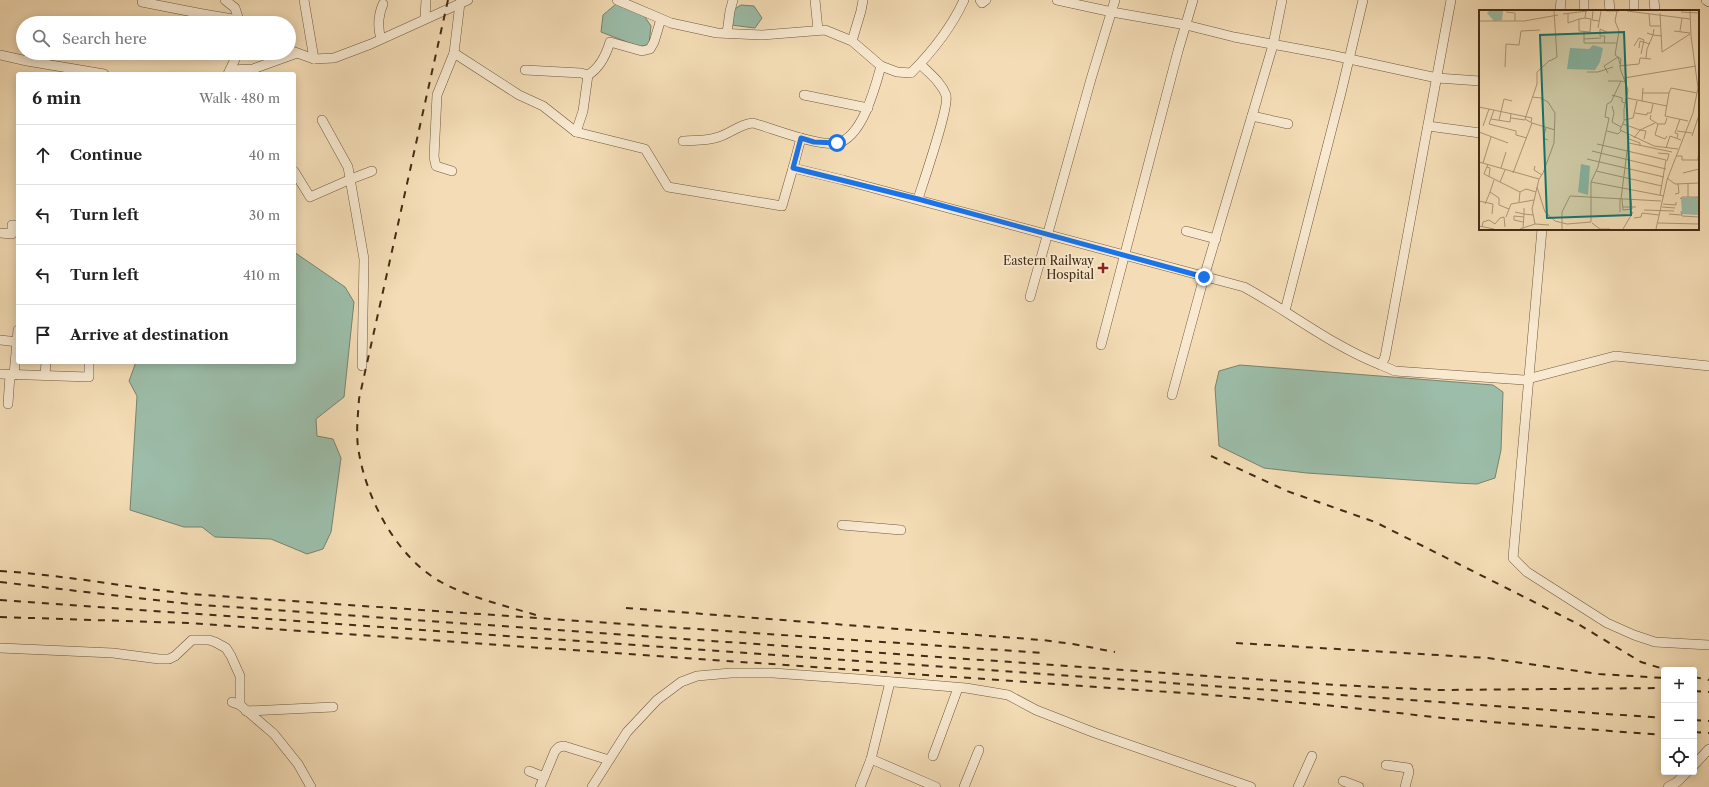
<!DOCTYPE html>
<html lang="en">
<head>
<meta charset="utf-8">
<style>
	:root { --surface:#fff; --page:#f6f6f6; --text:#222; --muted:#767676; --line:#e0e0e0 }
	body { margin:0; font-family:"Libre Caslon Text",serif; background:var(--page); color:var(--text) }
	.controls { position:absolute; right:12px; bottom:12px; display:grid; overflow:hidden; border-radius:4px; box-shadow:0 2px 10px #0003 }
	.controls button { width:36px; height:36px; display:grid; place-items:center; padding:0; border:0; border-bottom:1px solid var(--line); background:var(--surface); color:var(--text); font:20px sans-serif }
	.stop { position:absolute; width:12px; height:12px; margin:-9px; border:3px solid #1a73e8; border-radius:50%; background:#fff }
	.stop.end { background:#1a73e8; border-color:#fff; box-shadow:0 1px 4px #0008 }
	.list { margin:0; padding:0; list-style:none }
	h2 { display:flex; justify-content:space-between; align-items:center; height:52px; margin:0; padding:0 16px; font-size:17px }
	h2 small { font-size:13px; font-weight:400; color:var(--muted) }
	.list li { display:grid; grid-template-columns:26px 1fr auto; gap:12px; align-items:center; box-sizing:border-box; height:60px; padding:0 16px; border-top:1px solid var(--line) }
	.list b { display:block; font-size:15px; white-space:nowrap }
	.list em { font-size:13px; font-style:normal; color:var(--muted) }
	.icon { flex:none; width:22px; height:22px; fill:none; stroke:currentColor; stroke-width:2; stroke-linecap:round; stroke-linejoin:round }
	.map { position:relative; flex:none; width:1709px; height:787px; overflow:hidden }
	.search { position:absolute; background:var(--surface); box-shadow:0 2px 10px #0003; left:16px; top:16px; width:280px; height:44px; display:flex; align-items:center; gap:10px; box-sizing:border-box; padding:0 14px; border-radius:22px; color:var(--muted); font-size:15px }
	.panel { position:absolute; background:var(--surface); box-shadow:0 2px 10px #0003; left:16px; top:72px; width:280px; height:292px; border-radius:4px }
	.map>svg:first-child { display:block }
</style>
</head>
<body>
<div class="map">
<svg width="1709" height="787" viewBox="0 0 1709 787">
	<rect width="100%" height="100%" fill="#f4ddb6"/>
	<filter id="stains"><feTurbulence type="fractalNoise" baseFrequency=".005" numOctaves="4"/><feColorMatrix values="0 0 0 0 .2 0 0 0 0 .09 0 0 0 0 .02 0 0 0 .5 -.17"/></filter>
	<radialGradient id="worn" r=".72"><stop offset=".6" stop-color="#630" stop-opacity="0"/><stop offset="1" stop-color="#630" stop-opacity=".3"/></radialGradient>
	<g fill="#9cbda9" stroke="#78836e">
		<polygon points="616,4 641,11 651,26 649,44 640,47 601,32 603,15"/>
		<polygon points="741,5 754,6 762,18 755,28 731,25 733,10"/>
		<polygon points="294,252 345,287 354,302 344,397 316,419 317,436 333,439 341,458 331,532 323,549 307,554 271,539 215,537 202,527 184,527 130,510 137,396 129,381 136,362 294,362"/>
		<polygon points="1240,365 1493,385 1503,392 1501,450 1495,478 1477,484 1455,483 1307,473 1264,468 1219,446 1215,388 1219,371"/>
	</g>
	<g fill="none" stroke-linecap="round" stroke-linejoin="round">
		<g stroke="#6f583d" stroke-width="10">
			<g id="minor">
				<polyline points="225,0 235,8 240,23"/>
				<polyline points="304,0 314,59"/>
				<path d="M 617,0 L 671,23 L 717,33 L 762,35 L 825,30 L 852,41 L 881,66 L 897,72 L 911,73 C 932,52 952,26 964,0"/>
				<polyline points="815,0 818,30"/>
				<polyline points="980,0 982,3 986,0"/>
				<polyline points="1057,0 1112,12 1186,25 1234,37 1331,55 1437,78 1480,81"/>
				<polyline points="1451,0 1385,357 1381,365 1395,371 1524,380 1615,356 1709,366"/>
				<polyline points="1584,0 1584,11"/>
				<polyline points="1609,0 1610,11"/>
				<polyline points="1654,0 1655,11"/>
				<polyline points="1706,0 1709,2"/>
				<polyline points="142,2 203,14 239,20"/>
				<path d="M 460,3 L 454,53 L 519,95 L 543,106 L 576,132 L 645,149 L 668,187 L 782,206 L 793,168 L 843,180 L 1244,287 C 1290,312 1332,346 1381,365"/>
				<polyline points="1560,11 1561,0"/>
				<polyline points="1634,11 1634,0"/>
				<polyline points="425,18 426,0"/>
				<polyline points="727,33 730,11 733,0"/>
				<path d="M 381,39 C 377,26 378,16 383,4"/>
				<polyline points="852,41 861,11 863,0"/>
				<polyline points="289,50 314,59 334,58 371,44 468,0"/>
				<polyline points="0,55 27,61 104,74"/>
				<path d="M 525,70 L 581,73 L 588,75 C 600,68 606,55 610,42 L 642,51 L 650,49 L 654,42 L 661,19"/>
				<polyline points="228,74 238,53"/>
				<polyline points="233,74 230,70 253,69 297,53"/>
				<polyline points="804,95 868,108"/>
				<polyline points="1252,116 1288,124"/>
				<polyline points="322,120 348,167 364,259 362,366"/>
				<polyline points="1428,126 1480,133"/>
				<polyline points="576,132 583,111 588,75"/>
				<path d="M 683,141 C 693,140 705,141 715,138 C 729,135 739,124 753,123 C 772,128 819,147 837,143 C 862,138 875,88 881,66"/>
				<polyline points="793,168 801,138"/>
				<polyline points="294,171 310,197 351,179 372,171"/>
				<polyline points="452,171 436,166 434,157 437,95 454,53"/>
				<path d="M 918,199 C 923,183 950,105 946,95 C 941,82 929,73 920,64"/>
				<polyline points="1542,229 1513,558 1527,572 1607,623 1634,635 1655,642 1709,645"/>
				<polyline points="1186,231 1216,239"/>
				<polyline points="0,233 12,234 12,225 18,225"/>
				<polyline points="1030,297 1091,79 1115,0"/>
				<polyline points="1285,311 1341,93 1363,0"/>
				<polyline points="0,340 18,342"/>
				<polyline points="1101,345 1178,51 1193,0"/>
				<polyline points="0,374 89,377 89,362"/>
				<polyline points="45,375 46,362"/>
				<polyline points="1172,395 1204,277 1273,45 1282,0"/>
				<polyline points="8,404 10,375 14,375 18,330"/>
				<polyline points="842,525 901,530"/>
				<polyline points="0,648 113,653 159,659 169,659 175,656 192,640 209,640 215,642 226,648 231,656 240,676 240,705"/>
				<polyline points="232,702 240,705 274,734 298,764 311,787"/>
				<polyline points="246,711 333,707"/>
				<polyline points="933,756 958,688"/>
				<polyline points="871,759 936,787"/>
				<polyline points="1386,765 1408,768 1409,772 1405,787"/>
				<polyline points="1694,765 1709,749"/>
				<polyline points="529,771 544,777"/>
				<polyline points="1343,781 1359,787"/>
				<polyline points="540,787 555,751 559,747 564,746 609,760"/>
				<polyline points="592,787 627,732 657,700 681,682 697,676 731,673 773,673 858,679 966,688 1008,695 1036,710 1095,733 1251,787"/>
				<polyline points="860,787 871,759 890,682"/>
				<polyline points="964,787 979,750"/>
				<polyline points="1298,787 1312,756"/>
				<polyline points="1668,787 1677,782 1687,772"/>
			</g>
		</g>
		<use href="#minor" stroke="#f8e9d0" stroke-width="9"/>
		<g stroke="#432c15" stroke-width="2" stroke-dasharray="7 7" stroke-linecap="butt">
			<path d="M 448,0 L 359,399 C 358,415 356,431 358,447 C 365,497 396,557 441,582 C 468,597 506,606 536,615"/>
			<polyline points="1211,456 1287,491 1375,522 1578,624 1641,662 1667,670"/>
			<path d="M 0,571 C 63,575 126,587 190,594 L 1043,653"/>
			<polyline points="0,582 189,604 1336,685 1439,690 1664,688"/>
			<polyline points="0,600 1664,718"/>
			<polyline points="626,608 1042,640 1073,644 1115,652"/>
			<polyline points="0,617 188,623 1211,695 1335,706 1452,719 1664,735"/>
			<polyline points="1236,643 1488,658 1599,674 1664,678"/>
			<polyline points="1694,677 1709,680"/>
			<polyline points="1694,691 1709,692"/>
			<polyline points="1694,720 1709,721"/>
			<polyline points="1694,732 1709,733"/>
		</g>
	</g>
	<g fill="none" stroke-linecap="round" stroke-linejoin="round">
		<polyline stroke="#1a73e8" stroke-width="5" points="837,143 814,142 801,138 793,168 918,199 1204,277"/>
	</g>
	<path fill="#8f2418" stroke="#f8e9d0" stroke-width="1.5" d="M1101 262h4v4h4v4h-4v4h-4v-4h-4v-4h4z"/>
	<g text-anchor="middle" stroke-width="3.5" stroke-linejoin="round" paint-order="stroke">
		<g font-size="12" fill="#432c15" stroke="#f8e9d0" text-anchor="end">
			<text x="1094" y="265">Eastern Railway<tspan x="1094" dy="14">Hospital</tspan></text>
		</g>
	</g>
	<g transform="translate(1479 10)">
		<rect width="220" height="220" fill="#f4ddb6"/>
		<path d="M 10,1 L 24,1 L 23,10 L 15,11 L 8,3 ZM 114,35 L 124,38 L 121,52 L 116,60 L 88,59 L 91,38 L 110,39 ZM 102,154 L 111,156 L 109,185 L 99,182 ZM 219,187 L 219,205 L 203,204 L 202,188 Z" fill="#9cbda9"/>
		<path fill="none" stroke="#ad9676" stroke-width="1" d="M 114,1 L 113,10 L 120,11M 127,1 L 140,1M 138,1 L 136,11 L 140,21 L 136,45 L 142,49 L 141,58 L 149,80 L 145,99 L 145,111 L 141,120 L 175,136 L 199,139M 148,1 L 211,9M 27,2 L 36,3 L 36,11M 202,2 L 220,3M 181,3 L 183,42 L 211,24M 84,4 L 108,1M 89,4 L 89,13 L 100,9M 170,4 L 171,16 L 181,16M 106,8 L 100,9 L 100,21 L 111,22 L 112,9 L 106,8 L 107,1M 0,11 L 45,11 L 79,5M 119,18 L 122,1M 195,21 L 211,23M 201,21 L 203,8M 105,22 L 105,33 L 138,33M 168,23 L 174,25 L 175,19M 105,29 L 122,28M 125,33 L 126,26 L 121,26 L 121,19 L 128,22M 155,36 L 160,28 L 165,30 L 162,44M 160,38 L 161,31 L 171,34M 167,48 L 168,39 L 174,25 L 183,26M 71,51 L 78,47 L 75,1M 140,56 L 160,54 L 161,48 L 172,49M 26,57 L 27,34 L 40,35 L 42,21 L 61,20M 108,62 L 119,62 L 134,57M 129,63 L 125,56 L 139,47 L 141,54M 145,68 L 217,56M 129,71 L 142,71M 164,83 L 190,83M 133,85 L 143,88 L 143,92 L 146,93M 53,87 L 62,88 L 69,92 L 76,103 L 75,133 L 64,163 L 60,169M 148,88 L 188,96M 163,91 L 164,78M 133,96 L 135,103 L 133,112 L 142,117M 0,97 L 53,108 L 52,112M 15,100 L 10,114 L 37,121 L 37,125 L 48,128M 156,103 L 168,105 L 168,103 L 172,103 L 174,94M 172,105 L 171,109 L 179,114 L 186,114 L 188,108M 32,108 L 46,110M 12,109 L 31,112 L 32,103M 20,110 L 25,89 L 33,91M 145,110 L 154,108 L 158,91M 209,111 L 186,106 L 190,83 L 192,78 L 218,83M 53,113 L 76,120M 144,114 L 161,120 L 155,128M 179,114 L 176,125 L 186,129 L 188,126M 4,116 L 10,99M 67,118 L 64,128 L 69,130M 161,120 L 176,113M 161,120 L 167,121 L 165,129M 128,121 L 139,124 L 142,121M 198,121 L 213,123M 0,122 L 29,133M 213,126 L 220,105M 198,128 L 199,124 L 196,123 L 201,109M 150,129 L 161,133 L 161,136M 150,133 L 193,142M 118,134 L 187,150 L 181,185M 187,138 L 191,126 L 202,130M 113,141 L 187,159M 179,143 L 190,144 L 188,151M 197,146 L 203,146 L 203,150 L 220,150M 108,149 L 185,167M 219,150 L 220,138M 0,152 L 60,169 L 53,199 L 56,214M 4,153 L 12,127M 9,154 L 5,164 L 41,182 L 40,192M 56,156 L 55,160 L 63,165M 8,157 L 11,158 L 10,167M 22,158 L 27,142M 117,161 L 183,176M 34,163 L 53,113 L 46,109 L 58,74 L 58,62 L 71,50M 204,163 L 220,159M 188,168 L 196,174 L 220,173M 15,170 L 11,182 L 20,188 L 20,195 L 30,199M 21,172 L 26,160M 112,172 L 119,157 L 129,113 L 130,108 L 126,107 L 128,94 L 132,92 L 142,71 L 146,72M 58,177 L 66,202 L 76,211 L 88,214 L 112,212M 41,182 L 47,179 L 57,182M 196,184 L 200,183 L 199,174M 209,187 L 209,173M 141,189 L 141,202M 142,189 L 150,126M 143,189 L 144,200 L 153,199 L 152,190M 201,189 L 203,187 L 220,187M 0,191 L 14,194 L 13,204M 6,194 L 11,182M 184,194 L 197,195 L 197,192M 144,197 L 157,197M 183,197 L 196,198M 165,200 L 195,201M 202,201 L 203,206 L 220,207M 36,202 L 45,204 L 45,198M 190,204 L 202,205M 27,207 L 32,194 L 55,190M 155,208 L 162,207 L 163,203 L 180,205M 44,212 L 35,210 L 35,206 L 45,207M 112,212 L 112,172 L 185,186M 113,213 L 121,219 L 131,219M 179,213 L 220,214M 0,216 L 15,219M 3,217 L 4,212 L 10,210 L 16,214 L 21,208 L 25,207 L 26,217M 44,218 L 45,204 L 54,205M 41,219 L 56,214 L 70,215M 83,219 L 83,202 L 91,186 L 182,191M 144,219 L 154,202M 177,219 L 188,170 L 214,103 L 219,78 L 212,26 L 211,1"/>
		<path fill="#0f766e" fill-opacity="0.15" stroke="#0f766e" stroke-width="2" d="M 145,22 L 152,205 L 68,208 L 61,25 Z"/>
		<rect width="220" height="220" fill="none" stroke="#432c15" stroke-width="2"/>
	</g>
	<rect width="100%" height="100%" filter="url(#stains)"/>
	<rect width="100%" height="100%" fill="url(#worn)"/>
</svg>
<div class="controls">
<button>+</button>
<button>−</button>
<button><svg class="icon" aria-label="locate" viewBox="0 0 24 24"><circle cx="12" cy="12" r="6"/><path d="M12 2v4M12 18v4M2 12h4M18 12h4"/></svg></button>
</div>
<div class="stop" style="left:837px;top:143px"></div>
<div class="stop end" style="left:1204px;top:277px"></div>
<div class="search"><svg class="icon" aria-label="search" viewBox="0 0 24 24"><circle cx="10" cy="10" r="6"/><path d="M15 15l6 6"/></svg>Search here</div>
<section class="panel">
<h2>6 min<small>Walk · 480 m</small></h2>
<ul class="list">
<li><svg class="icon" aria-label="ahead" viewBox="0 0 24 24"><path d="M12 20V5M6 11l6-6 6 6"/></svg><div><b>Continue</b></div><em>40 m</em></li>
<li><svg class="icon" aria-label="left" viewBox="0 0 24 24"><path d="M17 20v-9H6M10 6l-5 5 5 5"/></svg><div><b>Turn left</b></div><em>30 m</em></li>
<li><svg class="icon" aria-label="left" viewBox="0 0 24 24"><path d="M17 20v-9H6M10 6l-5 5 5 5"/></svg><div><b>Turn left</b></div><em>410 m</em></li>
<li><svg class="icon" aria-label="arrive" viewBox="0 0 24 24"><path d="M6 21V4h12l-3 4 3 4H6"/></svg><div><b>Arrive at destination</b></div></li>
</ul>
</section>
</div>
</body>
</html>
